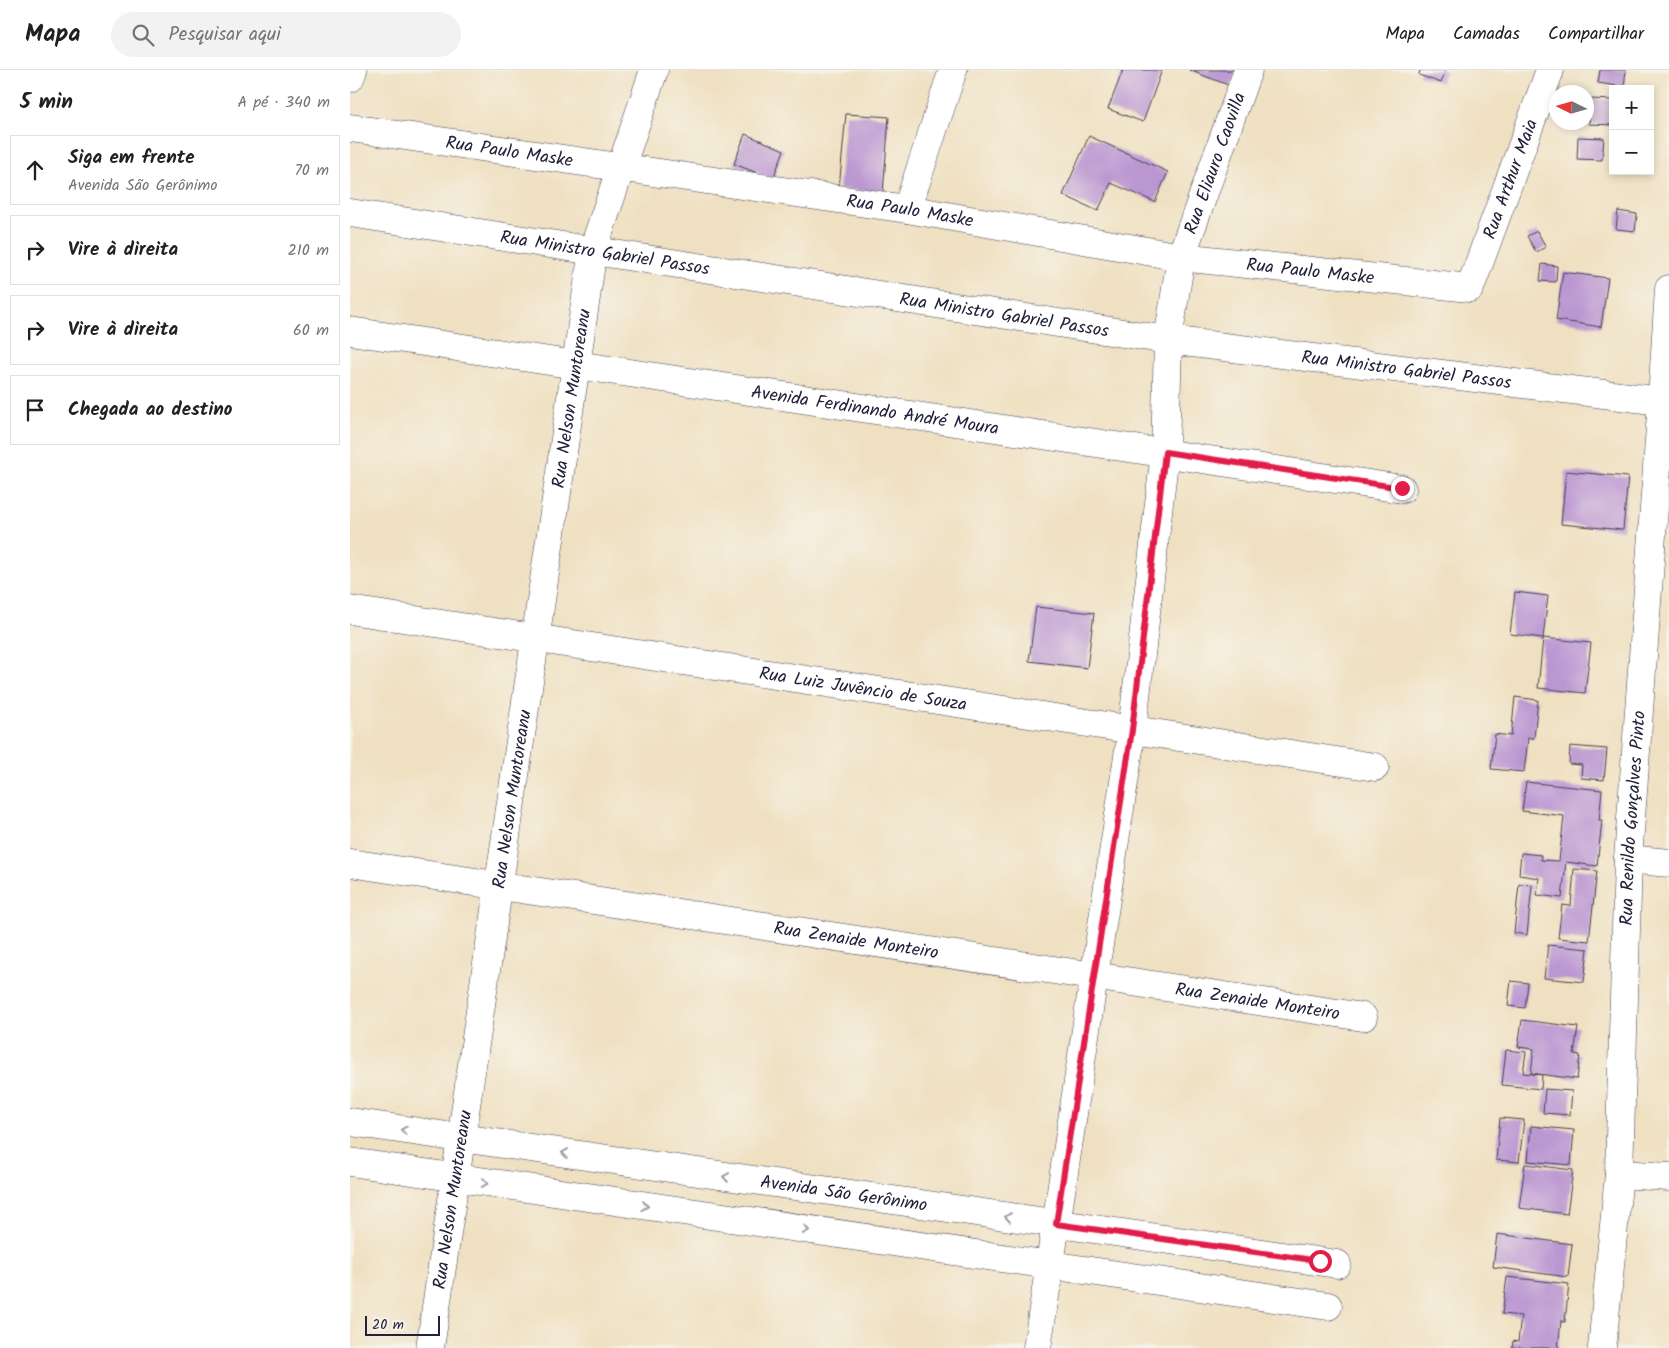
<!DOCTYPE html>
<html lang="pt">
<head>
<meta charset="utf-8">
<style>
	:root { --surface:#fff; --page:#f2f2f2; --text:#202124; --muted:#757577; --line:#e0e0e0 }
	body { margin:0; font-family:Kalam,sans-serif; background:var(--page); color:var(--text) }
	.controls { position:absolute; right:15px; top:15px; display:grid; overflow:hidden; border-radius:0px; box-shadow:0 2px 8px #0003 }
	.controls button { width:45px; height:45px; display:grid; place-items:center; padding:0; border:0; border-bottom:1px solid var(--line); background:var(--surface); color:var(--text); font:25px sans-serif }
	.compass { position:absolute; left:1199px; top:15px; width:45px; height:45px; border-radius:50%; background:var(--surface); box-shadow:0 2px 8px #0003; rotate:275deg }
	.scale { position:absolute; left:15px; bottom:12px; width:75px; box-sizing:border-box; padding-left:5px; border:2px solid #22223b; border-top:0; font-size:14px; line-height:18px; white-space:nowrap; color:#22223b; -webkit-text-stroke:4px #f7f3e8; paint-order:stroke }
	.stop { position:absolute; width:15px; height:15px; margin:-11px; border:4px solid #e11d48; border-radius:50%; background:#fff }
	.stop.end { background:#e11d48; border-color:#fff; box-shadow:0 1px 5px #0008 }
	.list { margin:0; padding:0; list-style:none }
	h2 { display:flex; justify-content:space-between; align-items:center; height:65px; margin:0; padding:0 20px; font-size:21px }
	h2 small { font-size:16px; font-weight:400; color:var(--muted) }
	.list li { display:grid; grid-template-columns:32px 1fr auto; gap:15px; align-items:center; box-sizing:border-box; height:70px; margin:0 10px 10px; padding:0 10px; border:1px solid var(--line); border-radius:0px }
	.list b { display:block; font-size:19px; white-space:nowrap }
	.list p { margin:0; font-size:16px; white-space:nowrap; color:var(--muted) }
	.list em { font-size:16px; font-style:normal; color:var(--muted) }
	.icon { flex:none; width:28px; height:28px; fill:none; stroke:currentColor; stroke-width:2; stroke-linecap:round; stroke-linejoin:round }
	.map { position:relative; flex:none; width:1319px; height:1278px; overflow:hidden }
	header { display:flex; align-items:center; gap:30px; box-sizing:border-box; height:70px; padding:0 25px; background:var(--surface); border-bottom:1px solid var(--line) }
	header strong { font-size:24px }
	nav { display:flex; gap:28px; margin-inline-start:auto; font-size:18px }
	.search { width:350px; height:45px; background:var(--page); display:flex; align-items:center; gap:12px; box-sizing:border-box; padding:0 18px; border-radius:28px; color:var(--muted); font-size:19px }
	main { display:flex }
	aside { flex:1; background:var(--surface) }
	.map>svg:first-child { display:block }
</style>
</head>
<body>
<header>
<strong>Mapa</strong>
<div class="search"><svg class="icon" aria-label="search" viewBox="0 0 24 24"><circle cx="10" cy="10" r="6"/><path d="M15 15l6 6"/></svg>Pesquisar aqui</div>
<nav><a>Mapa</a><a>Camadas</a><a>Compartilhar</a></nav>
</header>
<main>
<aside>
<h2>5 min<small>A pé · 340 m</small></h2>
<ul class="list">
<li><svg class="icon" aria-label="ahead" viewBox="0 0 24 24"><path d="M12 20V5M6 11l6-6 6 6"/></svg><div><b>Siga em frente</b><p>Avenida São Gerônimo</p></div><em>70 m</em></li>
<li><svg class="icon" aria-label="right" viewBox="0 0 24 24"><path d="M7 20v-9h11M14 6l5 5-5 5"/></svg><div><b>Vire à direita</b></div><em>210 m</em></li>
<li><svg class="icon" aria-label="right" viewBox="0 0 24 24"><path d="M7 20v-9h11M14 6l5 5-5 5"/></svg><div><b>Vire à direita</b></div><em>60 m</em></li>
<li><svg class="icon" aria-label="arrive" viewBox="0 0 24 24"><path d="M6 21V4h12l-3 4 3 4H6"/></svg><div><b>Chegada ao destino</b></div></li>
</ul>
</aside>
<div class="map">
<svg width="1319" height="1278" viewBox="0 0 1319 1278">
	<rect width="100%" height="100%" fill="#f7f3e8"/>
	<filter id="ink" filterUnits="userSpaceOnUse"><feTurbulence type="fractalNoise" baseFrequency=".02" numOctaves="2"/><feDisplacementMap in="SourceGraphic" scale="10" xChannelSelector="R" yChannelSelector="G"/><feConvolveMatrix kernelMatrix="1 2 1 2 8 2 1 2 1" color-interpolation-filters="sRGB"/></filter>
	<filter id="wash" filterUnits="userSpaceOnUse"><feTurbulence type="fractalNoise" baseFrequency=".0096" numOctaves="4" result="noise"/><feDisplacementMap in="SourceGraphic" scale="20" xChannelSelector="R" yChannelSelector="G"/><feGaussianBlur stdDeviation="1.12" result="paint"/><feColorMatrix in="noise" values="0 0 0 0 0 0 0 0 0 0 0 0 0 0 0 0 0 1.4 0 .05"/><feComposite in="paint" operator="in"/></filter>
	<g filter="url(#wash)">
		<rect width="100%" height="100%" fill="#efe0c1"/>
		<g id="blocks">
			<g fill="#bb97d2">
				<polygon points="773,0 812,0 793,52 758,39"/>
				<polygon points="839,0 887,0 881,16"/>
				<polygon points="1070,0 1096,0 1091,13 1069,5"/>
				<polygon points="1250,0 1276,0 1274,17 1248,13"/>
				<polygon points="1240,29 1263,30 1263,55 1239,54"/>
				<polygon points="496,44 539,47 533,123 489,119"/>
				<polygon points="395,64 434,80 423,109 384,94"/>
				<polygon points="739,66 818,102 805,132 761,113 748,141 713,125"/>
				<polygon points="1228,67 1254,68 1252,90 1227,89"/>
				<polygon points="1268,141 1287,144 1285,161 1266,159"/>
				<polygon points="1187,161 1196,177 1186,182 1177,166"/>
				<polygon points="1192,194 1207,196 1206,212 1190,211"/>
				<polygon points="1213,202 1258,208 1251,257 1206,250"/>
				<polygon points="1216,401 1278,407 1273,460 1211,454"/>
				<polygon points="1165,522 1198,526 1193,568 1160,564"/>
				<polygon points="686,537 744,543 737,598 679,591"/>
				<polygon points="1193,568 1241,573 1235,623 1188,618"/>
				<polygon points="1165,627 1188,630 1184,668 1178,668 1174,702 1141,699 1145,664 1161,666"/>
				<polygon points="1220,676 1257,679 1254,710 1231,708 1232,695 1219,694"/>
				<polygon points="1176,712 1252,720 1249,750 1252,750 1247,796 1216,792 1212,828 1187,825 1189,808 1169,805 1171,783 1191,785 1191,790 1209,791 1214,746 1172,741"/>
				<polygon points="1224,799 1247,801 1239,871 1208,868 1212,835 1221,836"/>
				<polygon points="1169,814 1182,815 1177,865 1164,863"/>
				<polygon points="1198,875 1238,879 1234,912 1194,908"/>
				<polygon points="1161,911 1178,913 1175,938 1158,936"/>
				<polygon points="1172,950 1228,957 1224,984 1230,985 1227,1009 1181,1003 1184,979 1168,977"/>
				<polygon points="1156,980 1176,982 1173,1003 1192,1005 1191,1019 1152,1015"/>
				<polygon points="1195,1019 1222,1021 1220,1045 1193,1043"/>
				<polygon points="1150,1048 1174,1050 1169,1092 1146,1090"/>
				<polygon points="1181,1056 1224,1060 1221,1095 1178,1091"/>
				<polygon points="1175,1094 1223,1100 1217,1144 1169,1138"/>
				<polygon points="1147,1164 1222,1174 1218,1207 1143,1197"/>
				<polygon points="1157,1207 1219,1214 1215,1252 1211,1251 1208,1278 1162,1278 1163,1271 1168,1272 1171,1246 1152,1244"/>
			</g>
		</g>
	</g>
	<g filter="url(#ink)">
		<use href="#blocks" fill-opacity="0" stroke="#413e4f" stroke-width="1"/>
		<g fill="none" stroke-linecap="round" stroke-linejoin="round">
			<g stroke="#413e4f" stroke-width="29">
				<g id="minor">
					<polyline points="0,8 3,0"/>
					<path id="s1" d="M 0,58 L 557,139 L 831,187 L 1120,218 L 1200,0"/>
					<polyline points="557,139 603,0"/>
					<path id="s2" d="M 0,143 L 818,270 L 1319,332"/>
					<path id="s3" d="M 0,261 L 1052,419"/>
					<path id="s4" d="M 0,540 L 1025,697"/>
					<polyline points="1278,789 1319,793"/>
					<path id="s5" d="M 0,793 L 1013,947"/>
					<path id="s6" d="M 0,1052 L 987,1194"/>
					<polyline points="0,1092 978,1236"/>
					<polyline points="1269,1104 1319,1107"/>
					<path id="s7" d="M 80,1278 L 243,180 L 304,0"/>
					<path id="s8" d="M 687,1278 L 782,660 L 815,383 L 818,270 L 831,187 L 898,0"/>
					<path id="s9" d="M 1252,1278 L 1269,1104 L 1278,789 L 1312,330 L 1319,219"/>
				</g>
			</g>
			<use href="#minor" stroke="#fff" stroke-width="28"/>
		</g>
		<defs><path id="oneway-chevron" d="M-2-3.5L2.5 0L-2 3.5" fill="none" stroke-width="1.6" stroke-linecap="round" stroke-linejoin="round" transform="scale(1.25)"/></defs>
		<g stroke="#9c9ca7">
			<use href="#oneway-chevron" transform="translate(54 1060) rotate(-171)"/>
			<use href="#oneway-chevron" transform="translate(215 1083) rotate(-172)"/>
			<use href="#oneway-chevron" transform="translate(376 1107) rotate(-172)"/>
			<use href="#oneway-chevron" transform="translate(135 1113) rotate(8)"/>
			<use href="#oneway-chevron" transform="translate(295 1136) rotate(8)"/>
			<use href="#oneway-chevron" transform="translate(658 1147) rotate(-172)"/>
			<use href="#oneway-chevron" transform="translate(456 1160) rotate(8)"/>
		</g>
	</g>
	<g fill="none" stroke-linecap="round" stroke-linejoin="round" filter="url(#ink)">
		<polyline stroke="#e11d48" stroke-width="6" points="970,1191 706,1154 782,660 815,382 1052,418"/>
	</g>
	<g text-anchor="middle" stroke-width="4" stroke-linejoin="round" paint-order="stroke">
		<g font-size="18" fill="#22223b" stroke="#f7f3e8">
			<text dy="6" stroke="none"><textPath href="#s1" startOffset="161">Rua Paulo Maske</textPath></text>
			<text dy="6" stroke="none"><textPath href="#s8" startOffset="1201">Rua Eliauro Caovilla</textPath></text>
			<text dy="6" stroke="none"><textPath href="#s1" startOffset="1248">Rua Arthur Maia</textPath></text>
			<text dy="6" stroke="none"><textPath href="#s1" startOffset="566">Rua Paulo Maske</textPath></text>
			<text dy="6" stroke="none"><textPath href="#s2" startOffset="258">Rua Ministro Gabriel Passos</textPath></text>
			<text dy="6" stroke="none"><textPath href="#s1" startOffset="971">Rua Paulo Maske</textPath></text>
			<text dy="6" stroke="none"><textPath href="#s2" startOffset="662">Rua Ministro Gabriel Passos</textPath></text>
			<text dy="6" stroke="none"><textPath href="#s2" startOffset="1068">Rua Ministro Gabriel Passos</textPath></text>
			<text dy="6" stroke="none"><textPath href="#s7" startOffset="960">Rua Nelson Muntoreanu</textPath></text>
			<text dy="6" stroke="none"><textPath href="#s3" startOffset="531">Avenida Ferdinando André Moura</textPath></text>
			<text dy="6" stroke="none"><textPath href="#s4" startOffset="519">Rua Luiz Juvêncio de Souza</textPath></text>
			<text dy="6" stroke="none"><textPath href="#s7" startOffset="555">Rua Nelson Muntoreanu</textPath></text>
			<text dy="6" stroke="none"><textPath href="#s9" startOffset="531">Rua Renildo Gonçalves Pinto</textPath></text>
			<text dy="6" stroke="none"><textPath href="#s5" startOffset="512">Rua Zenaide Monteiro</textPath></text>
			<text dy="6" stroke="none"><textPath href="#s5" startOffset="918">Rua Zenaide Monteiro</textPath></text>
			<text dy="6" stroke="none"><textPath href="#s6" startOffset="499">Avenida São Gerônimo</textPath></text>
			<text dy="6" stroke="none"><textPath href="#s7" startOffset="150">Rua Nelson Muntoreanu</textPath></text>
		</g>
	</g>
</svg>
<div class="controls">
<button>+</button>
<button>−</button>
</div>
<svg class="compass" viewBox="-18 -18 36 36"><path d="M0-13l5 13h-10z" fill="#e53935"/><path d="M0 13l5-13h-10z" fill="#757577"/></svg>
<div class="scale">20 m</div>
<div class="stop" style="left:970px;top:1191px"></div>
<div class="stop end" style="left:1052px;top:418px"></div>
</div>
</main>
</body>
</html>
